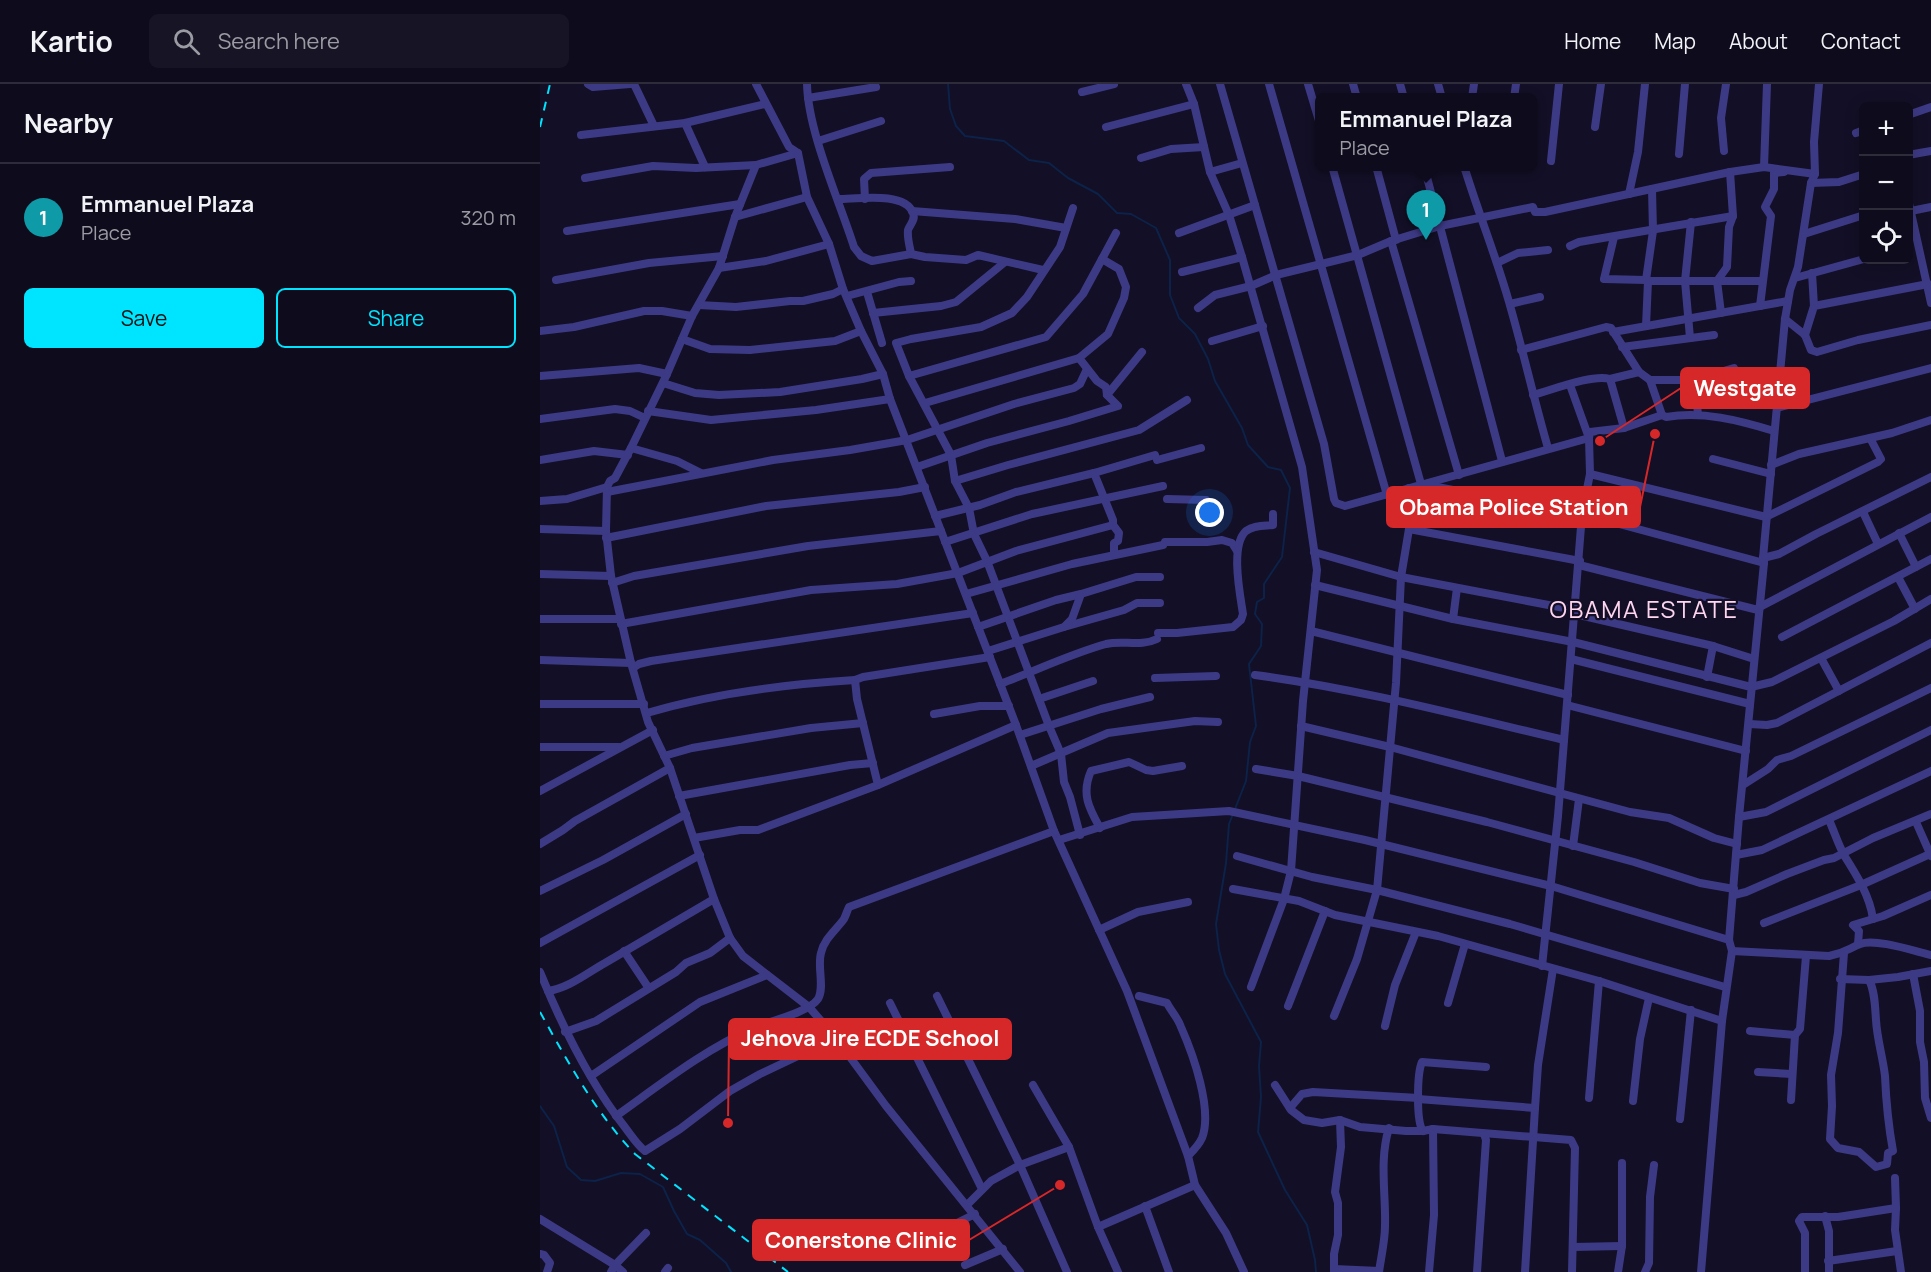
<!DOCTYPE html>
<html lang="en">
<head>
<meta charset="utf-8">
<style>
	:root { --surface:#0e0b1c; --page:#171425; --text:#f1f3f6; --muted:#9b9ba3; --line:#2e2b3b; --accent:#00e5ff }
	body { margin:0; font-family:Manrope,sans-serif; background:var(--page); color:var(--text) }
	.controls { position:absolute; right:18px; top:18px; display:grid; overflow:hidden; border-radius:9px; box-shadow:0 3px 15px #0003 }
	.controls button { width:54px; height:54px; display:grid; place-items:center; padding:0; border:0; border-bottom:2px solid var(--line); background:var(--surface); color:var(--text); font:30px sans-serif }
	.you { position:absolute; left:670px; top:429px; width:21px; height:21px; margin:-15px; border:4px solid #fff; border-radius:50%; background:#1a73e8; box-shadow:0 0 0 9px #1a73e833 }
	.badge { display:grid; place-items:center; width:39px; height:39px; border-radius:50%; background:var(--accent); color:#fff; font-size:20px; font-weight:700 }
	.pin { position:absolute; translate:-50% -50px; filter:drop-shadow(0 2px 3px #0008) }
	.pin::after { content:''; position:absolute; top:32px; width:21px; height:18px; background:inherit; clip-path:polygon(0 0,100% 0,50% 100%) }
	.popup { position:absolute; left:775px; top:9px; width:222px; height:78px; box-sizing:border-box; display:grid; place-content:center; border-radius:9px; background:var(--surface); filter:drop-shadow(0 2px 4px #0005); font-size:20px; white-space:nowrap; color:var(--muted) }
	.popup b { font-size:22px; color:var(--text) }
	.popup::after { content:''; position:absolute; left:50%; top:100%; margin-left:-12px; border:12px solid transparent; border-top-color:var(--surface) }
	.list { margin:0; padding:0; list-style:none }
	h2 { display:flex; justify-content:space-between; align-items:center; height:78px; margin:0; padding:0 24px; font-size:26px }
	h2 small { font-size:20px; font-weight:400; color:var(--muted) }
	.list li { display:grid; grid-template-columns:39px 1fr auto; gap:18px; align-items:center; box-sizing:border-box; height:108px; padding:0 24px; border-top:2px solid var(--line) }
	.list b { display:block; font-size:22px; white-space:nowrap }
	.list p { margin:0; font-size:20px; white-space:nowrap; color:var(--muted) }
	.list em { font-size:20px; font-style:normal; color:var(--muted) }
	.actions { display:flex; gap:12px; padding:18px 24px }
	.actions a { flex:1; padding:14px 0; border:2px solid var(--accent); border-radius:9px; text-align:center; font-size:21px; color:var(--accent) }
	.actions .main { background:var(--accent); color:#111 }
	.icon { flex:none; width:33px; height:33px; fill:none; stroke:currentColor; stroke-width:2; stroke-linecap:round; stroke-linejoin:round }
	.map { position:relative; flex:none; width:1391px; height:1188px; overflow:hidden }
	header { display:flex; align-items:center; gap:36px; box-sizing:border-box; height:84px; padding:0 30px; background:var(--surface); border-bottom:2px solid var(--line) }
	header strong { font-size:28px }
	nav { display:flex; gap:33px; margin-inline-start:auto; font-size:21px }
	.search { width:420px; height:54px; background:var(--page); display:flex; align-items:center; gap:15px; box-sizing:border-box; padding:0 21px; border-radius:9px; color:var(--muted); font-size:22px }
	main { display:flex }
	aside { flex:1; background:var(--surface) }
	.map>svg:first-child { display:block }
</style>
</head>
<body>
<header>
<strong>Kartio</strong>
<div class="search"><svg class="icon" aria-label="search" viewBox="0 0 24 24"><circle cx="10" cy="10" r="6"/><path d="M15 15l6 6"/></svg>Search here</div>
<nav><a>Home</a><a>Map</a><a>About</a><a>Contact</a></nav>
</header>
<main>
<aside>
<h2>Nearby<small></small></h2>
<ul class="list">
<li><span class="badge" style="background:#0f9aa8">1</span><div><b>Emmanuel Plaza</b><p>Place</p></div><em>320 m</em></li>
</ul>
<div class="actions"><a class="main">Save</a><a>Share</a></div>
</aside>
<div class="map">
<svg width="1391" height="1188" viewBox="0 0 1391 1188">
	<rect width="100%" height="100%" fill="#130f26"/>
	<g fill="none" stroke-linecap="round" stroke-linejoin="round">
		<g stroke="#0c2248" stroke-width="2">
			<polyline points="408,0 410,25 416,42 425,52 464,57 489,76 509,79 528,94 558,110 577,129 591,130 616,144 630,176 630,211 639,234 655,250 668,275 675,297 702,344 708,361 728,383 741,386 750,404 742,473 724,500 724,514 717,518 715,530 722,540 721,562 709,580 716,642 710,658 706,697 695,725"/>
			<polyline points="693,730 689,740 686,779 676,840 679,866 685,890 721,958 719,982 721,1013 718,1048 745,1106 767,1141 775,1176 776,1188"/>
			<polyline points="0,1022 14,1042 27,1083 41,1096 55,1097 81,1089 100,1090 123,1103 134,1127 147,1150 160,1156 186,1179 191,1188"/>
		</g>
		<g stroke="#3d3a85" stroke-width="8">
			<polyline points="48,0 53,3 90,0"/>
			<polyline points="94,0 114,42"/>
			<polyline points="216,0 249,63 258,69 267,113 289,160 303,205 321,247 343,290 350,315 476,641 514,747 587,907 648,1072 655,1101 686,1149 704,1188"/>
			<path d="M 267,0 C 268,48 299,116 314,163 L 321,172 L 332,177 L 371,170 L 385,173 L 426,176 L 438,171 L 503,186"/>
			<polyline points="646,0 654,20 670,88 689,131 702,173 762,383 777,486 763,617 751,787 744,815 711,903"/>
			<path d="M 680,0 L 784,360 L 794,415 L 796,419 L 805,422 L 1049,354 L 1050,348 L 1084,344 L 1122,331 L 1126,333 C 1163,327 1198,336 1234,347"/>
			<polyline points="729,0 847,411"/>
			<polyline points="768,0 780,40"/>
			<polyline points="813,0 817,14"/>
			<polyline points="860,0 864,14"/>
			<polyline points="898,0 902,14"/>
			<polyline points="542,8 574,0"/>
			<polyline points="268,14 336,3"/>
			<polyline points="932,14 934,0"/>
			<polyline points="974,14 976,0"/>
			<polyline points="1368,31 1391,23"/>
			<polyline points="145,39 165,83"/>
			<polyline points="566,43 654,20"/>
			<polyline points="1055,43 1061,0"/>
			<polyline points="1316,49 1324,46"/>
			<polyline points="41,51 145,39 225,20"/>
			<polyline points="278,57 341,37"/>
			<polyline points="1184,67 1181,34 1186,0"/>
			<polyline points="258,69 216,81 195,133 179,184 152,232 127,290 91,364 75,394 70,397 67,403 66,447 71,492 91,579 108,638 130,684 174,815 190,854 203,872 269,923 296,954 346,1022 480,1188"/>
			<polyline points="1139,70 1145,0"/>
			<polyline points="1368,71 1391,67"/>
			<polyline points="601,74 631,65 664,63"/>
			<polyline points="1011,77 1019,0"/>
			<polyline points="792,82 881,400 1042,430 1224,479"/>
			<polyline points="836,82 856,156"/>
			<polyline points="884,82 962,377"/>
			<path d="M 924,82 C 938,128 956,172 969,218 C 983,266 994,316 1008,364"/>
			<polyline points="1224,83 1227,0"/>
			<polyline points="670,88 702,79"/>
			<polyline points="45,94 113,82 156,84 216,81"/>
			<polyline points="1271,99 1299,98 1324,90"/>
			<polyline points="1089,110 1098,68 1105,0"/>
			<path d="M 298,115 C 317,115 365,107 373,129 C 376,136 370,140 368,146 C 367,154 370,163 371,170"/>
			<polyline points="325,115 324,95 331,89 410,83"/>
			<polyline points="1368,115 1391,219"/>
			<polyline points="533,124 520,163 487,213 472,229 441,243 371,255 356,259 369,292 411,371 415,397 468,381 599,346 647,316"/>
			<polyline points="372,127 475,135 526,144"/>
			<polyline points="1371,127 1391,123"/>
			<polyline points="195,133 267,113"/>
			<polyline points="27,147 200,120"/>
			<polyline points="639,149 715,121"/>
			<polyline points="1264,150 1324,131"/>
			<polyline points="1074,153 1064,195 1106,196"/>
			<polyline points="851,157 919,391"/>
			<polyline points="1030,162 1039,158 1193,132"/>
			<polyline points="957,179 978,169 1008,166"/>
			<polyline points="179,184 226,177 289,160"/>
			<polyline points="642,188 702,173"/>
			<polyline points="1272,189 1274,222"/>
			<polyline points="1255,194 1324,175"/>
			<polyline points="16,196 109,179 183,172"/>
			<polyline points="1108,197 1222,197"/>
			<polyline points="327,208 342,259"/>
			<polyline points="307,212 359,198 371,197"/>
			<polyline points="970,220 1000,213"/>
			<polyline points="159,221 196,223 250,217 263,217 293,210 303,205"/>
			<polyline points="1220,222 1231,132 1225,123 1234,105 1234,89 1244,88"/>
			<polyline points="658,224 675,211 711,202 736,191 818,171 851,157 900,142 993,123 995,128 1005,128 1190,88 1224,83 1275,90"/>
			<polyline points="333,229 401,222 416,218 465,178"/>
			<polyline points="1181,229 1177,197 1187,183 1189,143 1193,132 1190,88"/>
			<polyline points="1245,235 1265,251 1271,266 1277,268 1318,256 1391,241"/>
			<polyline points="1106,242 1108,197 1106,196 1113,147 1112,105"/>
			<polyline points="0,247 34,243 104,227 122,227 152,232"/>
			<polyline points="1073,248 1248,217"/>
			<polyline points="1265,251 1274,222 1388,200"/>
			<polyline points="1150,254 1145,197 1151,138"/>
			<polyline points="142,255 170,265 210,266 295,257 321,247"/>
			<polyline points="672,257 723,242"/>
			<polyline points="1082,263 1174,251"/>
			<polyline points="981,266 1066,243 1071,244 1099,288 1110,296 1122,331"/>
			<polyline points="0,292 99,284 127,290"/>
			<polyline points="369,292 506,253 543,210 562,175"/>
			<polyline points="1070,295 1099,288"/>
			<polyline points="1110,296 1142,296 1146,299 1155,298 1158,331"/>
			<polyline points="1155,298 1159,294 1194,284"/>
			<polyline points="123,299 155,309 179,311 240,308 322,295 343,290"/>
			<polyline points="567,311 602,268"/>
			<path d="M 993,311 C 1012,306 1052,290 1070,295 L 1084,344"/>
			<polyline points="385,319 539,274"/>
			<polyline points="1237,324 1391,284"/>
			<polyline points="108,327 171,336 276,326 350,315"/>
			<polyline points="0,335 75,325 90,327 105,334"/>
			<polyline points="91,364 137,377 161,389"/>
			<polyline points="1173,375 1231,390"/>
			<polyline points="0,376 54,367 88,371"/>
			<polyline points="617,376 661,364"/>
			<polyline points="1231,381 1259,370 1352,349 1391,336"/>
			<polyline points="377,383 447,359 529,337 578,322 567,311 566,303 557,297 539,274 568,250 584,214 586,203 579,185 562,175 576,149"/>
			<polyline points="554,389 573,436 573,441 579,449 578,457 574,459 574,470"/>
			<polyline points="1050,390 1226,433 1338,378 1341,375 1330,354"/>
			<polyline points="415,397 429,424 434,450 447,477 509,642 521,670 524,698 530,713 540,751"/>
			<polyline points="67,408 233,376 310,366 367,356 474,320 534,304 540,300 547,285"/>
			<polyline points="627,415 666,416"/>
			<polyline points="0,417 27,415 67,403"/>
			<polyline points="1323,428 1338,460"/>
			<polyline points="395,432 440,421 476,408 554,389 615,371"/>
			<polyline points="0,445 66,447"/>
			<polyline points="869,445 1040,477"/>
			<polyline points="1359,449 1376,483"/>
			<polyline points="66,454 226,422 359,408 385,403"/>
			<polyline points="405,458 492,430 623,402"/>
			<polyline points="625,458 667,458 682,456 692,459 697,467"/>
			<polyline points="774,468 861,493 1035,526"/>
			<polyline points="1223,474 1239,470 1276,450 1391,393"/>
			<polyline points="1039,481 1218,526"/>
			<polyline points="0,490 71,492"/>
			<polyline points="1358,493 1375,525"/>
			<polyline points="72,499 94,492 268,462 401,447"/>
			<polyline points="775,501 913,535 1033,558 1211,603 1232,598 1354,537 1391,515"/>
			<polyline points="426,510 532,480 623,461"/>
			<polyline points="1218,524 1391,433"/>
			<polyline points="1035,530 1173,562 1214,575"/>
			<polyline points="0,535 80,535"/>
			<polyline points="913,535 917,504"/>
			<polyline points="81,540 271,506 357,500 418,489 476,467 573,441"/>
			<polyline points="438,543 516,516 541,510"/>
			<polyline points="524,543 584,526 597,519 620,519"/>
			<polyline points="771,547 1028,611"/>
			<path d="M 618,549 L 637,549 L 693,543 L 701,536 L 703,530 C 700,510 690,461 706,447 C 714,441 724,442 733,441 L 733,430"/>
			<polyline points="1242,553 1391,475"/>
			<polyline points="448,567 524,543 532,535 541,510 596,493 620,493"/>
			<polyline points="1281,574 1299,607"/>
			<polyline points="1031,575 1210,620"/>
			<polyline points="0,576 91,579"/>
			<polyline points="93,584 99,580 111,577 433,529"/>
			<path d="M 715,591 C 820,605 922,632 1024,656"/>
			<polyline points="1167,593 1173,562"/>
			<polyline points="615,594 676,592"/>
			<path d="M 460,600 C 495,587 530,570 566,560 C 583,556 601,563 617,555"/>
			<polyline points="499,615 553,597"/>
			<polyline points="0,620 104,620"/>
			<polyline points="1027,621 1206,667"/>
			<path d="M 107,629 C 171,610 248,600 315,596 L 323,593 L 450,573"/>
			<polyline points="394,630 440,622 469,622"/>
			<polyline points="1209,640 1227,641 1237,639 1391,559"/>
			<polyline points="761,642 850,663 1090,728 1129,734 1174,754 1197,760"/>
			<polyline points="480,651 561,625 610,613"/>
			<polyline points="0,663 79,663"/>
			<polyline points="124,672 152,664 271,644 323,639"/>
			<polyline points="491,682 568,649 655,637 678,638"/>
			<polyline points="716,685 758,692 947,738 1094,778 1160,799 1194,805"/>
			<polyline points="338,701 476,641"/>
			<polyline points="1203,701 1228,685 1237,676 1251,672 1391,604"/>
			<polyline points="0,707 113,646"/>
			<polyline points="139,712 310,681 333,679"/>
			<polyline points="1199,733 1226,728 1391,646"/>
			<path d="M 1289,736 C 1294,747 1298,760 1304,771 C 1316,790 1330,812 1333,835"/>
			<polyline points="1376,738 1391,772"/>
			<path d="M 560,744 C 549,724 541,710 551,687 L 589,678 L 606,686 L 613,687 L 642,682"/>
			<polyline points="154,754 200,746 218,746 338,701 317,615 315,596"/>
			<polyline points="519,756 592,733 689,727 825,756 1011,802 1189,856"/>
			<polyline points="0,760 23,746 35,737 130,684"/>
			<polyline points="1033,762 1039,715"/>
			<polyline points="1196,771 1222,766 1391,687"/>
			<polyline points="697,772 772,793 837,806 970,840 1185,903"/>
			<polyline points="693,805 759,817 795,831 898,852 1059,897 1182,937"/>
			<polyline points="0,807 63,776 146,730"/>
			<polyline points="1194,811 1206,808 1247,790 1284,776 1294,774 1333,754 1391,730"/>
			<polyline points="1224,839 1321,801 1390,770"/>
			<polyline points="559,846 598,828 648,818"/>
			<polyline points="0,859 160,771"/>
			<polyline points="1318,860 1319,847 1313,841 1343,832 1391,811"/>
			<polyline points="84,867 108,903"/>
			<path d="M 1192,867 L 1289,872 C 1305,869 1308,865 1320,860 C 1335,854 1374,867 1391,871"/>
			<path d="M 1304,869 L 1298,949 L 1291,991 L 1292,1022 L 1290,1055 L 1298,1064 L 1319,1068 L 1336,1083 L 1347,1080 L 1348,1069 L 1353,1067 C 1349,1045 1346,1016 1345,992 C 1343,974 1337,955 1336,936 C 1335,923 1335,907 1329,896 L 1358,893 L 1391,887"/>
			<polyline points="1002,882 1018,732 1042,430 1050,390 1049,354 1030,301"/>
			<path d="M 0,888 C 22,942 48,996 84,1042 C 91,1051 97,1061 105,1067 L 140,1045 L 190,1007 L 220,990 L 296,954"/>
			<polyline points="1373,890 1380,927 1380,958 1384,978 1385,1014 1391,1034"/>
			<polyline points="1300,895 1329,896"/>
			<path d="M 8,907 C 29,904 47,889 65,879 C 102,857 138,836 174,815"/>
			<polyline points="397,912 480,1081 527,1188"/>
			<path d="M 599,912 L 627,919 C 631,927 638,934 641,943 C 653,970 673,1026 662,1054 C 659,1061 653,1067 648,1072"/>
			<polyline points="350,919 442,1105"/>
			<polyline points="908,919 925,860"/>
			<polyline points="748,922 785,827"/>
			<polyline points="794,932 817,875 837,806 856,599 861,493 869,445 869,404"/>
			<polyline points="845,942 855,901 876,848"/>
			<polyline points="1210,947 1255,951"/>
			<polyline points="25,948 56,937 136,888 146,879 170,869 190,854"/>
			<polyline points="1218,988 1252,990"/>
			<polyline points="51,992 160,918 227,891"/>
			<polyline points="493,1001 529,1063 558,1143 578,1188"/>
			<polyline points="735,1001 751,1026 764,1036 782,1039 800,1036 820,1043 866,1047 883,1047 893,1045 1031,1056 1035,1064 1032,1188"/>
			<polyline points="1049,1014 1059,897"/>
			<polyline points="878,1015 995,1024 998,981 1013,885"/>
			<polyline points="1251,1016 1255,951 1260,945 1266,872"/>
			<polyline points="1093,1017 1100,955 1109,914"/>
			<polyline points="750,1024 762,1010 773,1008 879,1014"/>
			<path d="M 76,1032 C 121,1000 165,965 216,943 C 231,937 269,928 278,915 C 285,903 277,883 281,869 C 284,855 296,846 304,835 C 306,831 307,827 309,823 L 514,747"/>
			<polyline points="1140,1035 1151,926"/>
			<path d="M 883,1047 C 876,1038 877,989 882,978 L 946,983"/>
			<polyline points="1355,1094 1356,1124 1355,1146 1361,1188"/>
			<polyline points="427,1121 451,1097 480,1081 529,1063"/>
			<polyline points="605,1122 629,1188"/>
			<polyline points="1285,1132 1289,1147 1289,1188"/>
			<polyline points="0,1135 75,1181 83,1188"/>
			<polyline points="558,1143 655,1101"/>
			<polyline points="1033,1163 1082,1162"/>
			<polyline points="0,1170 4,1171 10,1179 7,1188"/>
			<polyline points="355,1170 435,1130"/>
			<polyline points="1288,1177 1357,1167"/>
			<polyline points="425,1181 463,1165"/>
			<polyline points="794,1185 839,1187"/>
			<polyline points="71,1188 75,1181 106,1149"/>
			<polyline points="125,1188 128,1184"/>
			<polyline points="794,1188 794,1170 798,1151 798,1119 795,1108 801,1063 800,1036"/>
			<path d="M 839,1188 C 841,1173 845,1157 845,1142 C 846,1110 839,1076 849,1044"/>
			<polyline points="889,1188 894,1131 893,1045"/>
			<polyline points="937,1188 946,1056 944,1050"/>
			<polyline points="985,1188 995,1024"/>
			<polyline points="1078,1188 1082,1162 1082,1079"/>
			<polyline points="1105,1188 1109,1179 1110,1113 1114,1081"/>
			<polyline points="1161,1188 1182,937 1192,867 1189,856 1199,733 1224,479 1223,474 1245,235 1250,206 1258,183 1271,99 1275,90 1274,58 1279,0"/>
			<polyline points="1265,1188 1265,1149 1259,1137 1262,1133 1298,1133 1356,1124"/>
		</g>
		<g stroke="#00e5ff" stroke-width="2" stroke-dasharray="9 8" stroke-linecap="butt">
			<polyline points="0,43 10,0"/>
			<path d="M 0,928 C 28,978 55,1028 95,1070 L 248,1188"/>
		</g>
	</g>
	<g text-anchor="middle" stroke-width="4.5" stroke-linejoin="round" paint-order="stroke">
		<g font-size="24" letter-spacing="1.5" fill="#ffd6f0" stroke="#130f26">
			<text x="1104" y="534">OBAMA ESTATE</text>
		</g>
	</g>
	<path fill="none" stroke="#d62828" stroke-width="2" d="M1060 357L1141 304M1115 350L1100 423M188 1039L189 955M520 1101L429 1156"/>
	<g fill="#d62828" stroke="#130f26" stroke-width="2">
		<circle cx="1060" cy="357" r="6"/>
		<circle cx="1115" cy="350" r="6"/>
		<circle cx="188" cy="1039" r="6"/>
		<circle cx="520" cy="1101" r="6"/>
	</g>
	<g fill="#d62828" stroke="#d62828" stroke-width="2">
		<rect x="1141" y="284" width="128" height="40" rx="6"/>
		<rect x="847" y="403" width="253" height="40" rx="6"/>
		<rect x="189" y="935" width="282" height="40" rx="6"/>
		<rect x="213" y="1136" width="216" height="40" rx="6"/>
	</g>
	<g font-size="22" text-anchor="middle" font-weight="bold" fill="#fff">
		<text x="1205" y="312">Westgate</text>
		<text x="974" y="431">Obama Police Station</text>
		<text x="330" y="962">Jehova Jire ECDE School</text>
		<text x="321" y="1164">Conerstone Clinic</text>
	</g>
</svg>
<div class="controls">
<button>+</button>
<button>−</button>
<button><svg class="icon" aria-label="locate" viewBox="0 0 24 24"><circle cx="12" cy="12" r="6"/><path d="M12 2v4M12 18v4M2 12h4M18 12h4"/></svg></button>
</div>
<div class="you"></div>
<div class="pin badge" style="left:886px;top:156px;background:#0f9aa8">1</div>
<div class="popup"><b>Emmanuel Plaza</b>Place</div>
</div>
</main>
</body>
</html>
